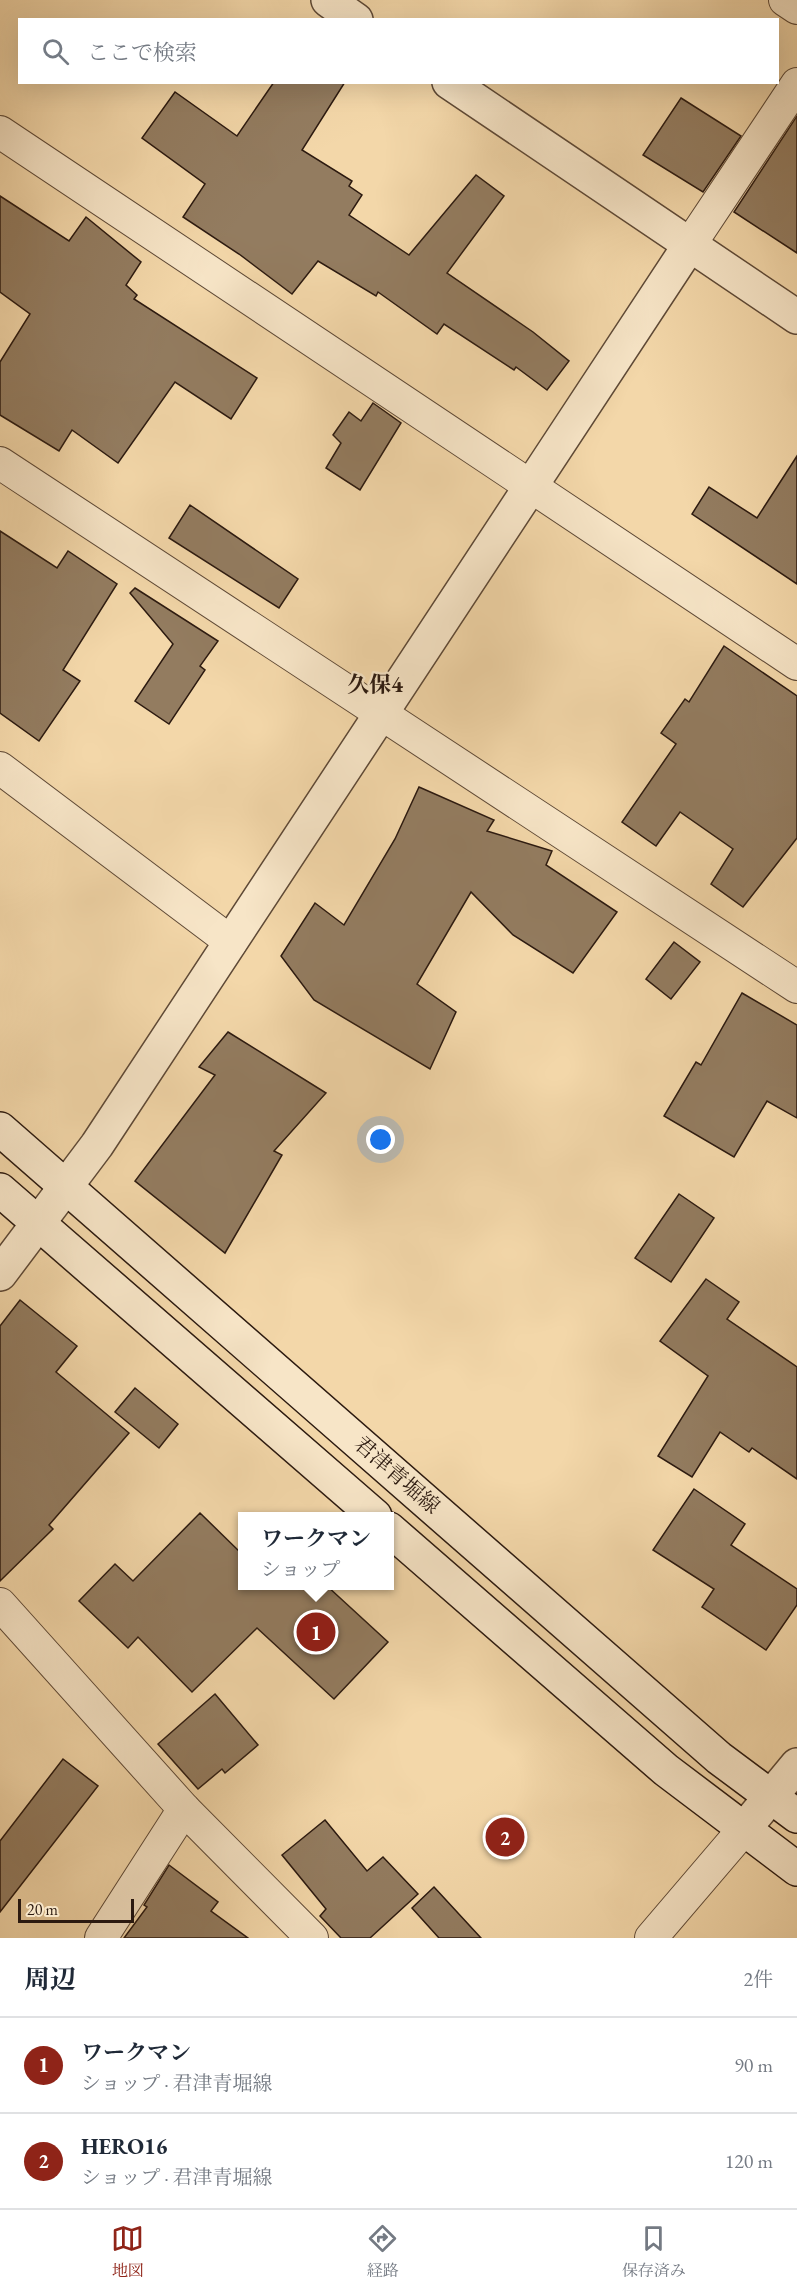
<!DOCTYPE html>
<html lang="ja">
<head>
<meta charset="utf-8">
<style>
	:root { --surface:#fff; --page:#f2f2f3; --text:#1f2937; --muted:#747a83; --line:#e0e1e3; --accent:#8f2418 }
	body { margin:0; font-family:"EB Garamond","Noto Serif JP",serif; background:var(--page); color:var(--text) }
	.scale { position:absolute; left:18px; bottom:15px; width:116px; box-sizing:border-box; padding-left:6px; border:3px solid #2c1a10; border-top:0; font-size:16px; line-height:21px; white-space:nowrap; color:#2c1a10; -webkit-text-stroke:4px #f7e5c7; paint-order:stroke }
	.you { position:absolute; left:381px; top:1140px; width:21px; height:21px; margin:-15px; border:4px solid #fff; border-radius:50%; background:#1a73e8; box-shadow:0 0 0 9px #1a73e833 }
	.badge { display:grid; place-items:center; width:39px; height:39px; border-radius:50%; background:var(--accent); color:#fff; font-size:20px; font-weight:700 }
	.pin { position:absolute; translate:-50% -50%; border:3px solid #fff; box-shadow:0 2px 6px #0006 }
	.popup { position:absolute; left:238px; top:1512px; width:156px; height:78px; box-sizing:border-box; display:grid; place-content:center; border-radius:0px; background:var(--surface); filter:drop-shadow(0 2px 4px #0005); font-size:20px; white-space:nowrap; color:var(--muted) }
	.popup b { font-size:22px; color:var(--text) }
	.popup::after { content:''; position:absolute; left:50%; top:100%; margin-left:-12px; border:12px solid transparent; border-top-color:var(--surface) }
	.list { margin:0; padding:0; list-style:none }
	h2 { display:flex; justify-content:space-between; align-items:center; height:78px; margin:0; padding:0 24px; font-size:26px }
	h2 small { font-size:20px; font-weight:400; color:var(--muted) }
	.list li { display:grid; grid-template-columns:39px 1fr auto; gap:18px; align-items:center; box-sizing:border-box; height:96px; padding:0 24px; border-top:2px solid var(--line) }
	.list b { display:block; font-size:22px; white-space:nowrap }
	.list p { margin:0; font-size:20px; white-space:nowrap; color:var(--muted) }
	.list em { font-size:20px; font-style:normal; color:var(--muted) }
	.icon { flex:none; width:33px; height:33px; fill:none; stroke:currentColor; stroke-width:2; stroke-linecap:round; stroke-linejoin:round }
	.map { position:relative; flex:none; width:797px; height:1938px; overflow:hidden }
	.search { position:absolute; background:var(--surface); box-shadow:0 6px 24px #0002; left:18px; right:18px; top:18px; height:66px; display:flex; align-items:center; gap:15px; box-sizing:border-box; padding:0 21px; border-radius:0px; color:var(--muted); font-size:22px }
	.sheet { height:270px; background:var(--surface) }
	nav { display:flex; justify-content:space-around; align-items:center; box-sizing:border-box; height:84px; border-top:2px solid var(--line); background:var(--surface); font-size:16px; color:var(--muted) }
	nav a { display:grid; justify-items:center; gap:3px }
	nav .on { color:var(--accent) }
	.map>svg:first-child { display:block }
</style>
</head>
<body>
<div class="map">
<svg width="797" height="1938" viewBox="0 0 797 1938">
	<rect width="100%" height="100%" fill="#f3d7a9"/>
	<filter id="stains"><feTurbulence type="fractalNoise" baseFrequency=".00333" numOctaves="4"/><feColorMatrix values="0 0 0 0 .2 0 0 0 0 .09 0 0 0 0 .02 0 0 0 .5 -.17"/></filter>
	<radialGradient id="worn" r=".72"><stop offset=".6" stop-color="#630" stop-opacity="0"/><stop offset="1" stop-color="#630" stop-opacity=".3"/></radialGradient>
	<g fill="#937c60" stroke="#2c1a10" stroke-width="1.5">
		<polygon points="274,82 345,82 302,150 352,181 349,186 362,195 349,215 409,255 476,175 504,196 447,273 533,332 569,361 547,390 516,367 514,370 444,324 437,334 378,292 376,296 318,261 292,294 239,254 183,217 205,184 142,138 175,92 237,136"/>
		<polygon points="681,98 741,136 703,192 643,155"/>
		<polygon points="797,116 797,253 734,212"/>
		<polygon points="0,196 69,241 86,217 141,262 126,285 137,295 134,299 257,378 231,419 175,382 118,463 72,430 59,451 0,415 0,362 30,314 0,292"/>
		<polygon points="373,403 401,423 360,490 326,468 341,443 333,435 349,412 361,421"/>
		<polygon points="797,456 797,584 692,514 709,487 757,518"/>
		<polygon points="190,505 298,579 279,608 169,538"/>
		<polygon points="0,531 57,568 68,551 117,584 63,670 80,681 39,741 0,713"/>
		<polygon points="135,588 218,641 200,666 205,670 169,724 135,701 173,644 130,593"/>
		<polygon points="724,646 797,696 797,838 743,907 711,884 733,849 680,812 656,846 622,822 676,744 661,733 685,699 689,702"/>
		<polygon points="419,787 494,820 487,831 552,851 546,865 617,912 573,973 513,935 471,892 417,984 456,1012 430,1069 314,1000 281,956 315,903 344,925 395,839"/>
		<polygon points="674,942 700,962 671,999 646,979"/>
		<polygon points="742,993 797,1025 797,1118 767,1101 734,1157 664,1116 696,1062 701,1065"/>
		<polygon points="228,1032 326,1093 274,1151 282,1155 225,1253 135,1181 215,1075 199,1067"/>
		<polygon points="679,1194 714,1218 671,1282 635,1258"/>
		<polygon points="706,1279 739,1302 727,1319 797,1367 797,1479 752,1448 749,1452 720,1432 692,1477 658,1456 708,1376 660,1341"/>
		<polygon points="20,1300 77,1346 56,1372 129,1433 49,1525 53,1529 0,1581 0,1326"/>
		<polygon points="135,1388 178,1424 159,1448 115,1412"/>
		<polygon points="694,1489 745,1524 731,1545 797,1589 797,1605 766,1650 702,1607 714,1589 653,1550"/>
		<polygon points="200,1513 243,1555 243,1586 327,1586 388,1642 334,1699 257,1628 192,1692 138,1637 128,1648 79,1601 115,1564 133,1581"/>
		<polygon points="215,1694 258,1745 225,1773 222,1769 198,1789 158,1744"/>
		<polygon points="63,1759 98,1786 0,1912 0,1841"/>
		<polygon points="325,1820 367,1871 383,1857 418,1894 370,1938 341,1938 320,1916 326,1909 282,1855"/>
		<polygon points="169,1865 218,1902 211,1911 248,1938 124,1938 147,1907 144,1905"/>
		<polygon points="434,1887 481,1938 439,1938 412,1908"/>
	</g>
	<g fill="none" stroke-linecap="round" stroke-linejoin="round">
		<g stroke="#5e4936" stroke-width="34">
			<g id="minor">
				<polyline points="785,0 797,8"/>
				<polyline points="0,132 797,664"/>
				<polyline points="689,246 797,84"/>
				<polyline points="0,463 797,987"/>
				<polyline points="0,768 231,942"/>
				<polyline points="0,1604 184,1809 312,1938"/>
				<polyline points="101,1938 184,1809"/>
				<polyline points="651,1938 744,1829"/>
			</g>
		</g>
		<g stroke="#5e4936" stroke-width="36">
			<g id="tertiary">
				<polyline points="328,0 356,20"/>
				<polyline points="449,82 797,317"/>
				<polyline points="0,1274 97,1145 689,246"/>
				<polyline points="744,1829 797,1765"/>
			</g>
		</g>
		<g stroke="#2c1a10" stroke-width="36">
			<g id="secondary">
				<polyline points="0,1129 719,1758 797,1816"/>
				<polyline points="0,1190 375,1516"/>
				<polyline points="389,1529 666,1770 797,1869"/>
			</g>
		</g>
		<use href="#minor" stroke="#f7e5c7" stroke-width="32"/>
		<use href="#tertiary" stroke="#f7e5c7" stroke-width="33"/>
		<use href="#secondary" stroke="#f7e5c7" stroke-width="33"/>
	</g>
	<g text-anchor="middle" stroke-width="4.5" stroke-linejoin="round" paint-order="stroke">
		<g font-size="21" fill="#2c1a10" stroke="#f7e5c7">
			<text transform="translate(397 1475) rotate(41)" y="7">君津青堀線</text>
		</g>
		<g font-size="22" font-weight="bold" fill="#2c1a10" stroke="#f7e5c7">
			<text x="375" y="692">久保4</text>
		</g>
	</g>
	<rect width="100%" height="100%" filter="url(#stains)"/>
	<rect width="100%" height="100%" fill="url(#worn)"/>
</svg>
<div class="scale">20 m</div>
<div class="you"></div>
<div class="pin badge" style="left:316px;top:1632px">1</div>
<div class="popup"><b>ワークマン</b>ショップ</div>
<div class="pin badge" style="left:505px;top:1837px">2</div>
<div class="search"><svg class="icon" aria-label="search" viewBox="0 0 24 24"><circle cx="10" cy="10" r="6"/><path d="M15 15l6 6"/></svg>ここで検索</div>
</div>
<section class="sheet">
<h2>周辺<small>2件</small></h2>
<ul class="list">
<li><span class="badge">1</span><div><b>ワークマン</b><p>ショップ · 君津青堀線</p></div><em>90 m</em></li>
<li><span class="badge">2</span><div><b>HERO16</b><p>ショップ · 君津青堀線</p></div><em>120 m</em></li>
</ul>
</section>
<nav>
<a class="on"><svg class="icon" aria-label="map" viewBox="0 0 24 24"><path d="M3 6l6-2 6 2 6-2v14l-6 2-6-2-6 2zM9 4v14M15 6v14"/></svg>地図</a>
<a><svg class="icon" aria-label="directions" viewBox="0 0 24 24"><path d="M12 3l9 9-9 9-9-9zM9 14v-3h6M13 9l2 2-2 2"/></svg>経路</a>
<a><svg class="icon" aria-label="saved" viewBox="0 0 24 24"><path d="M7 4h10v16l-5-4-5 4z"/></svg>保存済み</a>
</nav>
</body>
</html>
